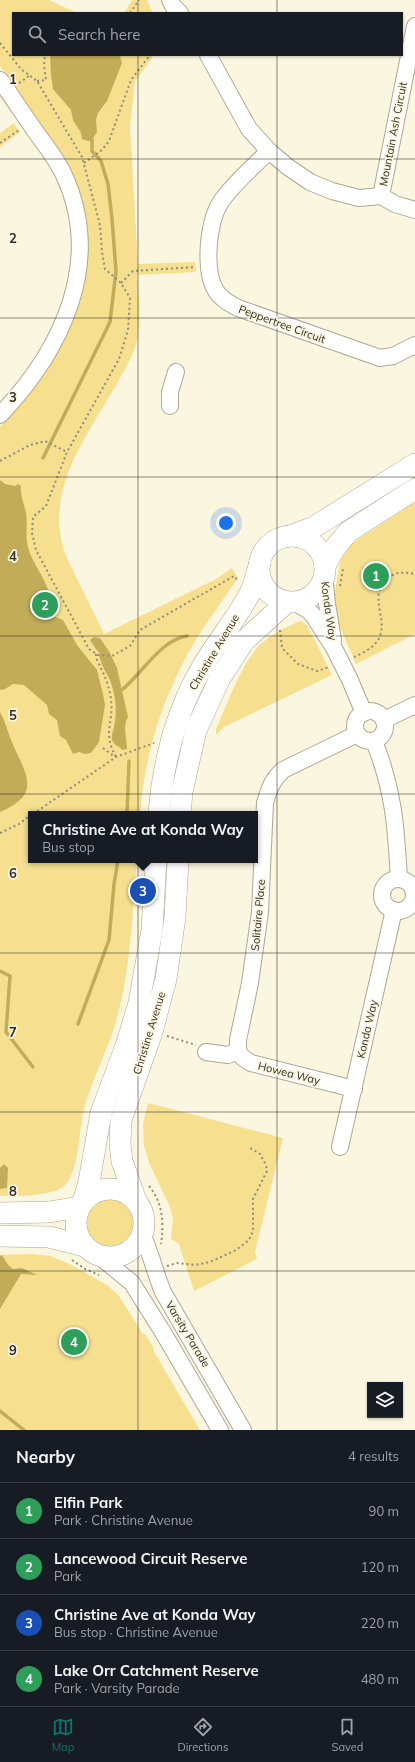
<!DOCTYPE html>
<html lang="en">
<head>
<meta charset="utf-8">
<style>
	:root { --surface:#171b24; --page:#20242c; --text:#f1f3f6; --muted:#9ea1a6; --line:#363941; --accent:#0f766e }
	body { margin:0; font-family:Mulish,sans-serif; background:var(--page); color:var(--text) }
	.controls { position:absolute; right:12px; bottom:12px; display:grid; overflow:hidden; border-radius:0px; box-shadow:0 1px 3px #0004 }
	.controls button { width:36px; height:36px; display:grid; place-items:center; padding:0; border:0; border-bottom:1px solid var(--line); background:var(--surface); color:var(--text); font:20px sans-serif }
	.you { position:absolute; left:226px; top:523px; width:14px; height:14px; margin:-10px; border:3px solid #fff; border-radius:50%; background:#1a73e8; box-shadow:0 0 0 6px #1a73e833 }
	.badge { display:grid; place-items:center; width:26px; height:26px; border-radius:50%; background:var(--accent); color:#fff; font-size:13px; font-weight:700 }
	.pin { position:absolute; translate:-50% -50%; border:2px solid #fff; box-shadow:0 1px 4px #0006 }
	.popup { position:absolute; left:28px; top:811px; width:230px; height:52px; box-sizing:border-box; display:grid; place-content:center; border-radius:0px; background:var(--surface); filter:drop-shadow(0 1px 3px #0005); font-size:13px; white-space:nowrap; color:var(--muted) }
	.popup b { font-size:15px; color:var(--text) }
	.popup::after { content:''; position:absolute; left:50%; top:100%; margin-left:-8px; border:8px solid transparent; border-top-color:var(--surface) }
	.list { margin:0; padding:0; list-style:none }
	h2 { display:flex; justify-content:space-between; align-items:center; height:52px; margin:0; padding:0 16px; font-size:17px }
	h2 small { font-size:13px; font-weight:400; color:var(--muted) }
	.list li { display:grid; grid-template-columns:26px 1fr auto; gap:12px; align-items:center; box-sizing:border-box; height:56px; padding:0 16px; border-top:1px solid var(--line) }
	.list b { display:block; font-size:15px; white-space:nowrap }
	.list p { margin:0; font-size:13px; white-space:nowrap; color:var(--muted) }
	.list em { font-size:13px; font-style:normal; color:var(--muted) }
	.icon { flex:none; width:22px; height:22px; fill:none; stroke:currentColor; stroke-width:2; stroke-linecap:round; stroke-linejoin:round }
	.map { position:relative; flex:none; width:415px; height:1430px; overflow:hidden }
	.search { position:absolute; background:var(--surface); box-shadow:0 1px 3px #0004; left:12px; right:12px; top:12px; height:44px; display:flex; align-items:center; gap:10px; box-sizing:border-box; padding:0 14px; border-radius:0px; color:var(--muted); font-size:15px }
	.sheet { height:276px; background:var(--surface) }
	nav { display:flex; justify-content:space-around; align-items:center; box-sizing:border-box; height:56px; border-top:1px solid var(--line); background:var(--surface); font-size:11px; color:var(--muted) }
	nav a { display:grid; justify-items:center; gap:2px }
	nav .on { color:var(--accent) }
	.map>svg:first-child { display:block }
</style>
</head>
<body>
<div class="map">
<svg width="415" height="1430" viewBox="0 0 415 1430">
	<rect width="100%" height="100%" fill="#fbf6e0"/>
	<g fill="#f6e090">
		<path d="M 0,0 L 49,0 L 77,13 L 13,13 L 13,55 L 154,55 L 135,82 L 130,127 L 138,264 L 195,262 L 196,272 L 137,275 C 139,299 142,322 136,345 C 132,357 126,367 120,378 C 90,434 40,490 67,558 L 104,634 L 216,579 L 232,568 L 238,578 C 219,606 197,634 182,665 C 158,712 144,762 140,814 L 31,814 L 31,860 L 137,860 C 132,916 131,974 114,1028 C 105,1056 90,1084 83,1113 C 79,1134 79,1166 67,1183 C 57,1197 16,1196 0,1196 L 0,426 L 13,412 L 61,343 L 74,317 L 79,304 L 86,274 L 88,245 L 87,229 L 78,201 L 79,191 L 69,169 L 57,148 L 0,66 Z"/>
		<polygon points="132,0 147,0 153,13 124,13"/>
		<polygon points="14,123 20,132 0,147 0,133"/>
		<polygon points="415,502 415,634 356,664 340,627 335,602 335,590 340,562 350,545"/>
		<path d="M 300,621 L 307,625 L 332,675 L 224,727 L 216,735 L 216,729 C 228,703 238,672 256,649 C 266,637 286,627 300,621 Z"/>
		<polygon points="148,1103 283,1138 255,1252 257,1259 194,1291 179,1244 171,1239 173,1218 170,1207 150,1165 144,1146 143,1124"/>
		<circle cx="112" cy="1223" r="27"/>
		<polygon points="31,1254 50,1256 70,1264 107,1285 119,1296 143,1334 145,1334 154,1348 153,1350 200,1430 0,1430 0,1255"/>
	</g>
	<g fill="#c3ac57">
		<polygon points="50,55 122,55 120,57 122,63 107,101 98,113 96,120 97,132 92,140 88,141 82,139 81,133 73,120 71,110 53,89 51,75"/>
		<path d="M 0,480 L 5,484 L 15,486 L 18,484 L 21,486 C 20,496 24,503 26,513 C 28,524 25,537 28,547 C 33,567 53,585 50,607 L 54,609 L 53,616 L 63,620 L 77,645 L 97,670 L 103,694 L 105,705 L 99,742 L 91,753 L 85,754 L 79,752 L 73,754 L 66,740 L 60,736 L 57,720 L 49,714 L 47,705 L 24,685 L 13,684 L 5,689 L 0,690 Z"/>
		<path d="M 94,637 L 100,638 L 110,653 L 117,668 L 128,717 C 122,726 127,739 127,749 L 122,750 C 120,746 115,746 113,742 C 110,737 113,732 114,727 C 117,715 116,698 112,686 C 109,674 99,665 99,652 L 96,649 L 90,640 Z"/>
		<path d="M 0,712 C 6,723 9,736 14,747 C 29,779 39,795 0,812 Z"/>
		<polygon points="4,1164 8,1168 7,1188 0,1189 0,1168"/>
		<polygon points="2,1255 8,1265 13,1269 22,1268 37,1275 21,1274 0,1309 0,1256"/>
	</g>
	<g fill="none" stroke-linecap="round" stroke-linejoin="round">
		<g stroke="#c3ac57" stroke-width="3.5">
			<polyline points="43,458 110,322 116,271 112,219 108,184 101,161 92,151 92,140"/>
			<path d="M 123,689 C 142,673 162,639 187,636"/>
			<polyline points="127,814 129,761"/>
			<polyline points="0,971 10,976 6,1032 33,1067"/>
			<polyline points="78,1024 109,940 114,884 118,860"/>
			<polyline points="0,1411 24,1430"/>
		</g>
		<g stroke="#ada894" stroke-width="18">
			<g id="minor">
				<polyline points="170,0 173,6 180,13"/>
				<polyline points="208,55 249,129 269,151 288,167 310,182 332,191 359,198 381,196 395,204 415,210"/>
				<path d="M 0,80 C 13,98 25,117 38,135 C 47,147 56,159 63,173 C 105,261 62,350 0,415"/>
				<path d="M 269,151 C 253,167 235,182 222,200 C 208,220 203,270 216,291 C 221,299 230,304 238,308 L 380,358 L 393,356 L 415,345"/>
				<polyline points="381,196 415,26"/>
				<polyline points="170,406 170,392 176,372"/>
				<polyline points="324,574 327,604 333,640"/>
				<polyline points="294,602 308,610 313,615 334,648 350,680 364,713"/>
				<circle cx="370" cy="726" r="15"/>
				<polyline points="384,720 415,705"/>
				<path d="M 374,741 C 394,791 396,827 399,879"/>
				<circle cx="398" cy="895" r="16"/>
				<path d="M 238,1051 L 238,1040 L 250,983 L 260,912 L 265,803 C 269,789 272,780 283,770 L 357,734"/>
				<polyline points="206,1052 228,1055 238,1051 242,1057 251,1063 354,1089"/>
				<polyline points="340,1147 394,910"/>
				<path d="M 142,1234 C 151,1253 155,1273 163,1292 L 243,1430"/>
				<polyline points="98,1255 132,1283 164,1334 220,1430"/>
			</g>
		</g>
		<g stroke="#ada894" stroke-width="22">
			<g id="major">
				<polyline points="290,536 314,527 415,464"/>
				<circle cx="292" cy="569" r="33"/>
				<polyline points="325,566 334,549 348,532 415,489"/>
				<path d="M 159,814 C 163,761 177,709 204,664 C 219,639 239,616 252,589 C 255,581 257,572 260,563"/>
				<polyline points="180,814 182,792 196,730 220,678 244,641 287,602"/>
				<circle cx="110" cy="1223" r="34"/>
				<polyline points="136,1201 122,1161 120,1144 121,1120 152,1032 166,979 175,917 178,860"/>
				<polyline points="83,1202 89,1182 101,1113 127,1043 139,1003 152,930 156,860"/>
				<polyline points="0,1213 49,1212 80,1207"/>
				<polyline points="0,1236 49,1237 85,1246"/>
			</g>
		</g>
		<g stroke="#8e8b7c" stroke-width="2" stroke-dasharray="2 3" stroke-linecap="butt">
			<polyline points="130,13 139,0"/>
			<polyline points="0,43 21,69 37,81 82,157 100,225 102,252 105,269 121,283 130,298 128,330 119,359 67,452 46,506 33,517 32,533 36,550 89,649 98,655 112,656 130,646 140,630 234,576 238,581"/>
			<polyline points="37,81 46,80 44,65 45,55"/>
			<polyline points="19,83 29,76"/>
			<polyline points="0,143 19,130"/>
			<polyline points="84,163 102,150 109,141 131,80 150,55"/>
			<polyline points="121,283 133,271 196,267"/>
			<polyline points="0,461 30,445 45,441 67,452"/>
			<polyline points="340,586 343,569"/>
			<polyline points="280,630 282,648 298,664 317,671 329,667"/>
			<path d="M 96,654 L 96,658 C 103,672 109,684 111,699 C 114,724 102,732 116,757"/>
			<path d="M 354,657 C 363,653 376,647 380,636 C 387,617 369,597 386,580 C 394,571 404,572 415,574"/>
			<polyline points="103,748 115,757"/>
			<polyline points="33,814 116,757 154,743"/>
			<polyline points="0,833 19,824 31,815"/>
			<polyline points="167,1036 196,1045"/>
			<path d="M 149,1186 C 163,1203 164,1223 161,1244"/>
			<polyline points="72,1260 85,1269 99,1275"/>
			<polyline points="167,1266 177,1263 195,1265 210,1262 236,1250 249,1240 253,1231 253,1199 267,1171 266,1165 260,1154 250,1148"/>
		</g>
		<use href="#minor" stroke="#fff" stroke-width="16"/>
		<use href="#major" stroke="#fff" stroke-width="21"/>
	</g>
	<path fill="none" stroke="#302e26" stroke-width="1" stroke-opacity="0.55" d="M 138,0 L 138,13M 277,0 L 277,13M 138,55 L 138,1430M 277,55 L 277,1430M 0,159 L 415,159M 0,318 L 415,318M 0,477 L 415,477M 0,636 L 415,636M 0,794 L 415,794M 0,953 L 415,953M 0,1112 L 415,1112M 0,1271 L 415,1271"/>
	<g text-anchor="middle" stroke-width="3.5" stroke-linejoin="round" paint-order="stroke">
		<g font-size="11" fill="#302e26" stroke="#fbf6e0">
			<text transform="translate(393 134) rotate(-79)" y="4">Mountain Ash Circuit</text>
			<text transform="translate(282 324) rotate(20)" y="4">Peppertree Circuit</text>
			<text transform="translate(329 611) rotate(82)" y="4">Konda Way</text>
			<text transform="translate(214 652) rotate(-59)" y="4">Christine Avenue</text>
			<text transform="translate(258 915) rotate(-85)" y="4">Solitaire Place</text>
			<text transform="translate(367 1029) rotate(-77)" y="4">Konda Way</text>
			<text transform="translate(149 1033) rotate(-73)" y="4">Christine Avenue</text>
			<text transform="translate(289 1073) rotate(14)" y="4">Howea Way</text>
			<text transform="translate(188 1334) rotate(59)" y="4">Varsity Parade</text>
		</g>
	</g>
	<g font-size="13" text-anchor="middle" font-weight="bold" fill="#302e26" stroke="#fbf6e0" stroke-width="3.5" stroke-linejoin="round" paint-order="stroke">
		<text x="13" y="84">1</text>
		<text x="13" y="243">2</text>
		<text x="13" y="402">3</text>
		<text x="13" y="561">4</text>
		<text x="13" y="720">5</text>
		<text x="13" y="878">6</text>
		<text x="13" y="1037">7</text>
		<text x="13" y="1196">8</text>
		<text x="13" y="1355">9</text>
	</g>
</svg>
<div class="controls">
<button><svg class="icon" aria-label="layers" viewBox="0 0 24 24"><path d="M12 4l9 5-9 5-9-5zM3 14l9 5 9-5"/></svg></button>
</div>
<div class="you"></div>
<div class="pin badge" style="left:376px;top:576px;background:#2e9e5b">1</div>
<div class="pin badge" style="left:45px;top:605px;background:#2e9e5b">2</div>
<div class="pin badge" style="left:143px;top:891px;background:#1a4fb4">3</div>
<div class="popup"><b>Christine Ave at Konda Way</b>Bus stop</div>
<div class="pin badge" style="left:74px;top:1342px;background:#2e9e5b">4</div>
<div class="search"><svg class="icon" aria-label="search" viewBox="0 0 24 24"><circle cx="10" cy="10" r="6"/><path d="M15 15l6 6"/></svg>Search here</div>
</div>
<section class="sheet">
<h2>Nearby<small>4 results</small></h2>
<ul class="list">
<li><span class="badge" style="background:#2e9e5b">1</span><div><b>Elfin Park</b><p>Park · Christine Avenue</p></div><em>90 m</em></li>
<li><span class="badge" style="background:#2e9e5b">2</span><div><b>Lancewood Circuit Reserve</b><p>Park</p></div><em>120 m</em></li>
<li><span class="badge" style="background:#1a4fb4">3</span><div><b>Christine Ave at Konda Way</b><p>Bus stop · Christine Avenue</p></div><em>220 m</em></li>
<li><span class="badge" style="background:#2e9e5b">4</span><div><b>Lake Orr Catchment Reserve</b><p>Park · Varsity Parade</p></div><em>480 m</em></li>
</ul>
</section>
<nav>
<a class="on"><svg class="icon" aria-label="map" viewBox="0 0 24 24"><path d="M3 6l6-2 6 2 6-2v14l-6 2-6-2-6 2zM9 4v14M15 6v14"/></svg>Map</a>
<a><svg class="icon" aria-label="directions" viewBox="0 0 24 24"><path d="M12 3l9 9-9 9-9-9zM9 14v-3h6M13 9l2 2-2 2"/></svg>Directions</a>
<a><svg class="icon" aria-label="saved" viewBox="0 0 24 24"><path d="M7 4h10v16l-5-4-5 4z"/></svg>Saved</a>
</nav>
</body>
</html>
